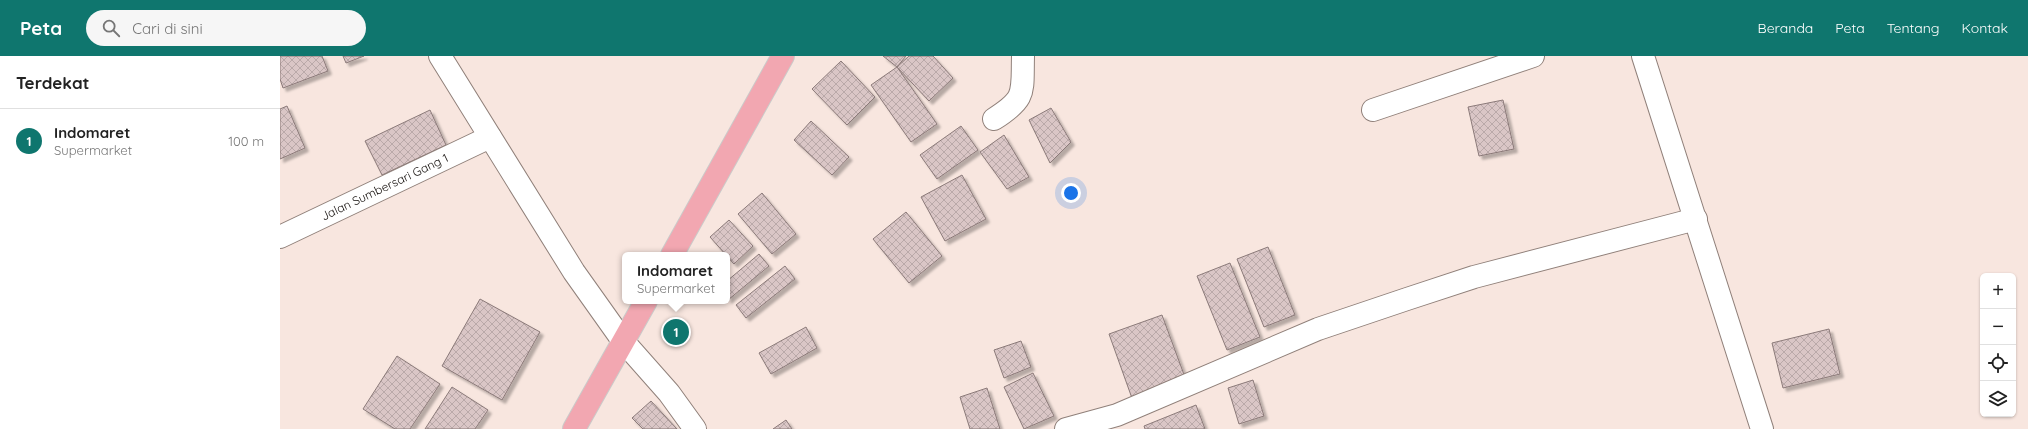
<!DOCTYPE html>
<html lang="id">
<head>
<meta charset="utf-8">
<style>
	:root { --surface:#fff; --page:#f6f6f6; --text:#222; --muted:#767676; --line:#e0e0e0; --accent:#0f766e }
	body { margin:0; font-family:Quicksand,sans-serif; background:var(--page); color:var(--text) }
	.controls { position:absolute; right:12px; bottom:12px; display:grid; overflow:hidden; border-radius:6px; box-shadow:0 1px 3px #0004 }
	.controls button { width:36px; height:36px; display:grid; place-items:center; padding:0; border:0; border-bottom:1px solid var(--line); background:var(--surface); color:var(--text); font:20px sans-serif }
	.you { position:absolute; left:791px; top:137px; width:14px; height:14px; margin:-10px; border:3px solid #fff; border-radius:50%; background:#1a73e8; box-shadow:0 0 0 6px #1a73e833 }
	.badge { display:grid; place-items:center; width:26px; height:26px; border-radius:50%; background:var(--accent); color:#fff; font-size:13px; font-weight:700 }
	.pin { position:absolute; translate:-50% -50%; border:2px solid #fff; box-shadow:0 1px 4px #0006 }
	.popup { position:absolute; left:342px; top:196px; width:108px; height:52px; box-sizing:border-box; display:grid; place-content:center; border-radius:6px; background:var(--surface); filter:drop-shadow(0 1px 3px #0005); font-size:13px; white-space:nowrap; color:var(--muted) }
	.popup b { font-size:15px; color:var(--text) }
	.popup::after { content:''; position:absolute; left:50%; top:100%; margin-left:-8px; border:8px solid transparent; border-top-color:var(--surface) }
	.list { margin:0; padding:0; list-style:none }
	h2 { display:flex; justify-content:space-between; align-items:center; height:52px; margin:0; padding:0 16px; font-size:17px }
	h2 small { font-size:13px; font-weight:400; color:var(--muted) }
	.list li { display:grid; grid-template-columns:26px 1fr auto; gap:12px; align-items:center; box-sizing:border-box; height:64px; padding:0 16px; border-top:1px solid var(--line) }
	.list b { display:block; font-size:15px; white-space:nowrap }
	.list p { margin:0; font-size:13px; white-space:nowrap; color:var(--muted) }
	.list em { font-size:13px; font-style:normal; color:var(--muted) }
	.icon { flex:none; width:22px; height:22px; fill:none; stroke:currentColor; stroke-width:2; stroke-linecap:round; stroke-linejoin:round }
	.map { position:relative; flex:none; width:1748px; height:373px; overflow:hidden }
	header { display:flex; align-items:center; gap:24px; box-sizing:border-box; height:56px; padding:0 20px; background:var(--accent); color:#fff }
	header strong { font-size:19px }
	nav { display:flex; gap:22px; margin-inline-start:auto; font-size:14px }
	.search { width:280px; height:36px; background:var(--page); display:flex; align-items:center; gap:10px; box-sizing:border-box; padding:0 14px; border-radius:22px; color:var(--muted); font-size:15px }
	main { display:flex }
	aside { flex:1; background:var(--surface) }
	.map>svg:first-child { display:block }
</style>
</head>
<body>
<header>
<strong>Peta</strong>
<div class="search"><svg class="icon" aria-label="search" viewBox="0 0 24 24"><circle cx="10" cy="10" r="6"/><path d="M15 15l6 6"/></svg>Cari di sini</div>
<nav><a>Beranda</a><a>Peta</a><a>Tentang</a><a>Kontak</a></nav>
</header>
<main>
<aside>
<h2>Terdekat<small></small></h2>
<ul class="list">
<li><span class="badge">1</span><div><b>Indomaret</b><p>Supermarket</p></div><em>100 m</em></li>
</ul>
</aside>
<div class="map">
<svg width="1748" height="373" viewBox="0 0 1748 373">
	<defs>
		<pattern id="building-cross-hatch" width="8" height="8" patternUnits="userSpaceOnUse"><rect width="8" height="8" fill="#dac6c6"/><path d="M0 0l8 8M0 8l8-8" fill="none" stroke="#baa9a9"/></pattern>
		<filter id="shadow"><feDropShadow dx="3.5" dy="3.5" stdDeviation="1" flood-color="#0004"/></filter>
	</defs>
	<rect width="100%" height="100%" fill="#f8e6df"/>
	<g fill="url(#building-cross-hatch)" stroke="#8b7a79" filter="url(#shadow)">
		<polygon points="0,0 42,0 48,15 3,32 0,23"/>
		<polygon points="63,0 84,0 66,7"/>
		<polygon points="603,0 626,0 617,11"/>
		<polygon points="629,0 653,0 673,22 649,45 617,11"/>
		<polygon points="561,5 595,41 567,69 532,33"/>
		<polygon points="617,11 657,68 631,86 591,29"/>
		<polygon points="1223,44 1234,93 1199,100 1188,51"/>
		<polygon points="7,50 25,92 0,103 0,53"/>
		<polygon points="771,52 791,86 770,107 749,64"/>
		<polygon points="150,54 166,89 102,119 85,85"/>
		<polygon points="531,65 569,101 552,119 514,84"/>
		<polygon points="681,70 698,94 657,123 640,99"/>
		<polygon points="724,79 749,121 727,133 700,96"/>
		<polygon points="682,119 706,163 665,185 641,141"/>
		<polygon points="482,137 516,178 492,198 458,158"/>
		<polygon points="626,156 662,200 629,227 593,183"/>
		<polygon points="449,164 473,190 454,208 430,181"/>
		<polygon points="988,191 1015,259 984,271 957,203"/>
		<polygon points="479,198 489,210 448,244 447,225"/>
		<polygon points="950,207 980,281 947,294 917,220"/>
		<polygon points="505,210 515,223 466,262 456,249"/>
		<polygon points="200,243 260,276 222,344 162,310"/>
		<polygon points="882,259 906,324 853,345 829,278"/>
		<polygon points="526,271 537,292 491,318 479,297"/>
		<polygon points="1549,273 1560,318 1503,332 1492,287"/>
		<polygon points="741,285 751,311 724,322 714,294"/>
		<polygon points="117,300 160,328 130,373 115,373 83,353"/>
		<polygon points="753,317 774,360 744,373 724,331"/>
		<polygon points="973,324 984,360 959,368 948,332"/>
		<polygon points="172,331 208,354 195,373 145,373"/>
		<polygon points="707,332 720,373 690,373 680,341"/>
		<polygon points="371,345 397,373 363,373 352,362"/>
		<polygon points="916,349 925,373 865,373 864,370"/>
		<polygon points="506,364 512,373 493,373"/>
	</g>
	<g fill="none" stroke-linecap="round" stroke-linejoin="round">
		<g stroke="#90807a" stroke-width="24">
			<g id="street">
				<polyline points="160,0 294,216 343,285 389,337 415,373"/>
				<polyline points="1363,0 1482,373"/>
				<polyline points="1093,54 1253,0"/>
				<path d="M 714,63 C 747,42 742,37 743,0"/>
				<path id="s1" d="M 0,181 L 210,81"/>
				<polyline points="786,373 837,359 1038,273 1127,243 1194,221 1416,163"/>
			</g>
		</g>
		<g stroke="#cbcac9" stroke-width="24">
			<g id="highway">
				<polyline points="392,199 503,0"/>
				<polyline points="294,373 366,245"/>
			</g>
		</g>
		<use href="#street" stroke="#fff" stroke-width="22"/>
		<use href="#highway" stroke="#f2a7b1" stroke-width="22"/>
	</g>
	<g text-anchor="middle" stroke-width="4" stroke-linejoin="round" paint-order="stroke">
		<g font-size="12" fill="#130e0b" stroke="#fff">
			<text dy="4" stroke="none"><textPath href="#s1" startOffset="116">Jalan Sumbersari Gang 1</textPath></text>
		</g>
	</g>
</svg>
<div class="controls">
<button>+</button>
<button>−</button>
<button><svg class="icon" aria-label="locate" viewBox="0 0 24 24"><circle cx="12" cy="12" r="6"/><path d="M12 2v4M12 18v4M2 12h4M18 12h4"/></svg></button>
<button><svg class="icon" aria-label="layers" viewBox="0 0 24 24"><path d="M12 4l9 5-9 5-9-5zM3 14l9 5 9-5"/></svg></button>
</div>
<div class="you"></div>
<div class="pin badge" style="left:396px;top:276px">1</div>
<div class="popup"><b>Indomaret</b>Supermarket</div>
</div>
</main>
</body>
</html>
